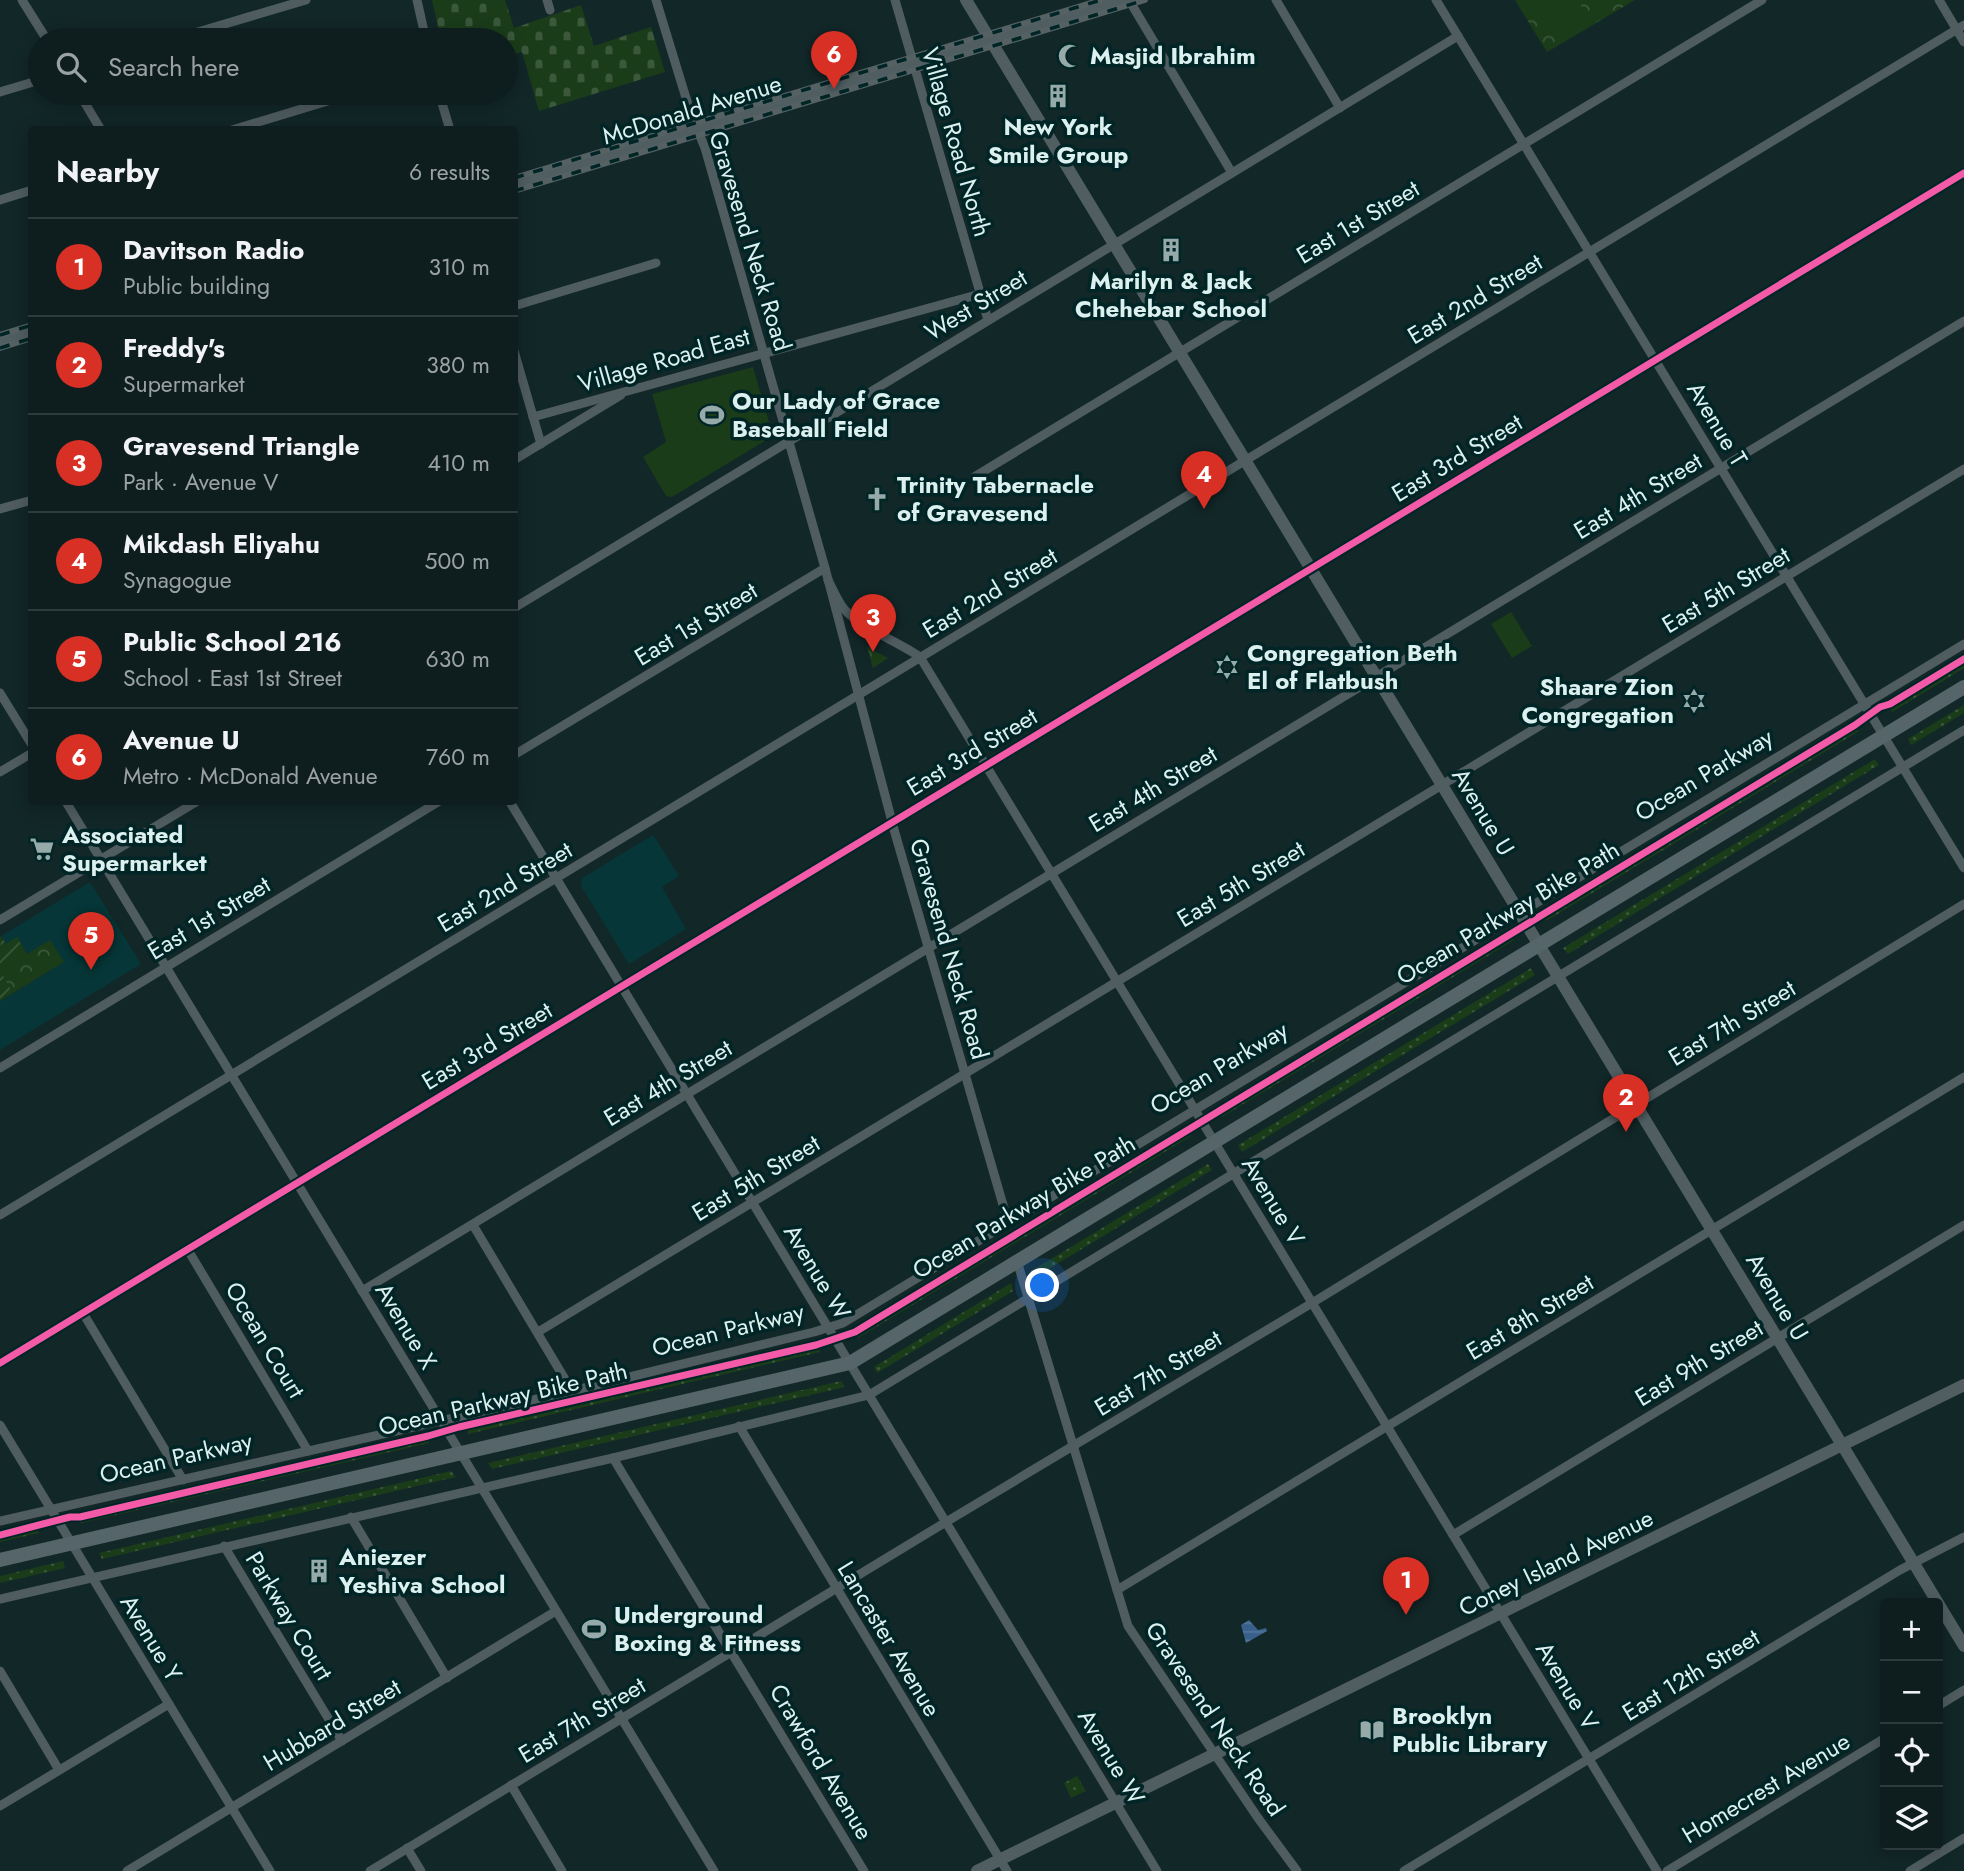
<!DOCTYPE html>
<html lang="en">
<head>
<meta charset="utf-8">
<style>
	:root { --surface:#0e1d1e; --page:#172627; --text:#f1f3f6; --muted:#9ba2a4; --line:#2e3b3c; --accent:#d93025 }
	body { margin:0; font-family:Jost,sans-serif; background:var(--page); color:var(--text) }
	.controls { position:absolute; right:21px; bottom:21px; display:grid; overflow:hidden; border-radius:7px; box-shadow:0 4px 18px #0003 }
	.controls button { width:63px; height:63px; display:grid; place-items:center; padding:0; border:0; border-bottom:2px solid var(--line); background:var(--surface); color:var(--text); font:35px sans-serif }
	.you { position:absolute; left:1043px; top:1286px; width:24px; height:24px; margin:-18px; border:5px solid #fff; border-radius:50%; background:#1a73e8; box-shadow:0 0 0 10px #1a73e833 }
	.badge { display:grid; place-items:center; width:46px; height:46px; border-radius:50%; background:var(--accent); color:#fff; font-size:23px; font-weight:700 }
	.pin { position:absolute; translate:-50% -58px; filter:drop-shadow(0 2px 4px #0008) }
	.pin::after { content:''; position:absolute; top:37px; width:24px; height:21px; background:inherit; clip-path:polygon(0 0,100% 0,50% 100%) }
	.list { margin:0; padding:0; list-style:none }
	h2 { display:flex; justify-content:space-between; align-items:center; height:91px; margin:0; padding:0 28px; font-size:30px }
	h2 small { font-size:23px; font-weight:400; color:var(--muted) }
	.list li { display:grid; grid-template-columns:46px 1fr auto; gap:21px; align-items:center; box-sizing:border-box; height:98px; padding:0 28px; border-top:2px solid var(--line) }
	.list b { display:block; font-size:26px; white-space:nowrap }
	.list p { margin:0; font-size:23px; white-space:nowrap; color:var(--muted) }
	.list em { font-size:23px; font-style:normal; color:var(--muted) }
	.icon { flex:none; width:38px; height:38px; fill:none; stroke:currentColor; stroke-width:2; stroke-linecap:round; stroke-linejoin:round }
	.map { position:relative; flex:none; width:1964px; height:1871px; overflow:hidden }
	.search { position:absolute; background:var(--surface); box-shadow:0 4px 18px #0003; left:28px; top:28px; width:490px; height:77px; display:flex; align-items:center; gap:18px; box-sizing:border-box; padding:0 24px; border-radius:38px; color:var(--muted); font-size:26px }
	.panel { position:absolute; background:var(--surface); box-shadow:0 4px 18px #0003; left:28px; top:126px; width:490px; height:679px; border-radius:7px }
	.map>svg:first-child { display:block }
</style>
</head>
<body>
<div class="map">
<svg width="1964" height="1871" viewBox="0 0 1964 1871">
	<defs>
		<pattern id="grass-dots" width="8" height="8" patternUnits="userSpaceOnUse" patternTransform="scale(1.75)"><rect width="8" height="8" fill="#1a3c19"/><path d="M2 2h.1M6 6h.1" fill="none" stroke="#3b583b" stroke-width="1.8" stroke-linecap="round"/></pattern>
		<pattern id="cemetery-stones" width="16" height="16" patternUnits="userSpaceOnUse" patternTransform="scale(1.75)"><rect width="16" height="16" fill="#1a3c19"/><path d="M2 7V4a2 2 0 0 1 4 0v3zM10 15v-3a2 2 0 0 1 4 0v3z" fill="#3b583b"/></pattern>
		<pattern id="park-crowns" width="20" height="18" patternUnits="userSpaceOnUse" patternTransform="scale(1.75)"><rect width="20" height="18" fill="#1a3c19"/><path d="M2 6a3 3 0 1 1 6 0M12 15a3 3 0 1 1 6 0" fill="none" stroke="#3b583b"/></pattern>
		<pattern id="garden-furrows" width="10" height="10" patternUnits="userSpaceOnUse" patternTransform="scale(1.75)"><rect width="10" height="10" fill="#1a3c19"/><path d="M-1 1l2-2M0 10L10 0M9 11l2-2" fill="none" stroke="#3b583b"/></pattern>
		<pattern id="water-rules" width="6" height="5" patternUnits="userSpaceOnUse" patternTransform="scale(1.75)"><rect width="6" height="5" fill="#39608a"/><path d="M0 2.5h6" fill="none" stroke="#55779b"/></pattern>
	</defs>
	<rect width="100%" height="100%" fill="#122728"/>
	<g fill="#063637">
		<polygon points="653,835 679,876 662,887 686,929 629,964 581,886 582,878"/>
		<polygon points="90,882 141,964 0,1050 0,1001 64,962 27,954 17,938 6,944 1,936"/>
	</g>
	<g fill="url(#grass-dots)">
		<polygon points="1964,662 1964,668 1892,712 1889,707"/>
		<polygon points="1964,705 1964,713 1911,745 1908,739"/>
		<polygon points="1856,727 1859,731 1546,921 1544,916"/>
		<polygon points="1875,759 1879,765 1568,954 1563,948"/>
		<polygon points="1511,936 1514,940 1222,1117 1219,1113"/>
		<polygon points="1531,968 1535,975 1242,1152 1238,1145"/>
		<polygon points="1189,1131 1191,1136 858,1338 856,1333"/>
		<polygon points="1208,1164 1212,1170 1034,1278 1031,1271"/>
		<polygon points="1011,1283 1013,1291 877,1373 874,1367"/>
		<polygon points="819,1347 820,1352 468,1434 467,1429"/>
		<polygon points="841,1381 845,1387 492,1469 488,1463"/>
		<polygon points="428,1437 429,1443 81,1523 80,1519"/>
		<polygon points="451,1471 456,1477 102,1559 99,1553"/>
		<polygon points="38,1528 39,1533 0,1542 0,1537"/>
		<polygon points="63,1561 65,1568 0,1583 0,1576"/>
		<polygon points="1077,1776 1086,1791 1071,1798 1064,1783"/>
	</g>
	<polygon fill="url(#cemetery-stones)" points="432,0 505,0 514,28 581,5 594,46 651,27 665,72 539,111 522,52 506,56 506,40 441,40"/>
	<g fill="url(#park-crowns)">
		<polygon points="1515,0 1635,0 1547,52"/>
		<polygon points="867,647 888,658 873,668"/>
		<polygon points="0,936 6,944 17,937 27,954 50,940 64,962 0,1001"/>
	</g>
	<g fill="url(#garden-furrows)">
		<polygon points="1,936 6,944 17,937 24,950 0,964"/>
		<polygon points="0,971 13,993 0,1001"/>
	</g>
	<g fill="#1a3c19">
		<polygon points="1544,0 1578,0 1545,20 1536,5"/>
		<polygon points="1580,4 1589,19 1557,38 1548,23"/>
		<polygon points="753,367 773,436 672,497 666,496 643,457 666,442 652,394"/>
		<polygon points="1511,612 1532,646 1512,658 1491,624"/>
	</g>
	<polygon fill="url(#water-rules)" points="1249,1620 1258,1630 1266,1628 1267,1631 1246,1643 1241,1625"/>
	<g fill="none" stroke-linecap="round" stroke-linejoin="round">
		<g stroke="#4f5c60" stroke-width="9">
			<polyline points="22,0 47,40"/>
			<polyline points="417,0 426,40"/>
			<polyline points="547,0 550,10"/>
			<polyline points="656,0 690,111 705,148 825,568 895,833 1008,1222"/>
			<polyline points="895,0 988,320"/>
			<polyline points="1129,0 1232,173"/>
			<polyline points="1276,0 1340,108"/>
			<polyline points="1436,0 1964,868"/>
			<polyline points="1939,0 1964,42"/>
			<polyline points="171,40 306,0"/>
			<polyline points="0,92 40,80"/>
			<polyline points="79,93 101,130"/>
			<polyline points="439,93 450,130"/>
			<polyline points="232,130 354,93"/>
			<polyline points="0,200 32,190"/>
			<polyline points="514,306 656,263"/>
			<polyline points="514,351 541,444"/>
			<polyline points="533,417 980,294"/>
			<polyline points="514,460 621,395"/>
			<polyline points="974,477 1762,0"/>
			<polyline points="0,509 32,500"/>
			<path d="M 828,580 C 832,588 836,597 841,605 C 855,626 898,641 920,657 L 1657,1871"/>
			<polyline points="514,608 1458,36"/>
			<polyline points="0,693 32,745"/>
			<polyline points="514,755 825,568"/>
			<polyline points="0,772 32,753"/>
			<polyline points="66,802 714,1871"/>
			<polyline points="510,802 1157,1871"/>
			<polyline points="0,920 196,802"/>
			<polyline points="0,1068 438,802"/>
			<polyline points="0,1215 1964,25"/>
			<polyline points="473,1225 572,1391"/>
			<polyline points="188,1250 308,1451"/>
			<polyline points="1017,1261 1128,1626 1258,1818 1297,1871"/>
			<polyline points="362,1291 1964,321"/>
			<polyline points="83,1313 183,1480"/>
			<polyline points="538,1332 1964,469"/>
			<polyline points="0,1363 1964,173"/>
			<polyline points="0,1425 270,1871"/>
			<polyline points="739,1426 1007,1871"/>
			<polyline points="613,1458 864,1871"/>
			<polyline points="351,1517 447,1678"/>
			<polyline points="0,1521 572,1391 814,1332 843,1323 1964,644"/>
			<polyline points="1453,1535 1964,1225"/>
			<polyline points="224,1546 342,1741"/>
			<polyline points="1117,1590 1964,1077"/>
			<polyline points="0,1599 613,1458 869,1395 1964,730"/>
			<polyline points="0,1671 59,1770"/>
			<polyline points="1938,1706 1964,1690"/>
			<polyline points="511,1785 562,1871"/>
			<polyline points="0,1806 169,1704"/>
			<polyline points="407,1848 421,1871"/>
			<polyline points="127,1871 556,1611"/>
			<polyline points="370,1871 946,1522 1312,1303 1964,904"/>
			<polyline points="1404,1871 1900,1570 1964,1537"/>
			<polyline points="1667,1871 1885,1738"/>
			<polyline points="1910,1871 1964,1838"/>
		</g>
		<g stroke="#505e62" stroke-width="12">
			<polyline points="966,0 1964,1646"/>
			<polyline points="514,185 1122,0"/>
			<polyline points="0,343 32,333"/>
			<polyline points="977,1871 1964,1385"/>
		</g>
		<polyline stroke="#55656a" stroke-width="14" points="0,1560 850,1363 1964,687"/>
		<g stroke="#556163" stroke-width="6">
			<g id="rail">
				<polyline points="514,178 1101,0"/>
				<polyline points="514,191 1145,0"/>
				<polyline points="0,335 32,325"/>
				<polyline points="0,348 32,338"/>
			</g>
		</g>
		<use href="#rail" stroke="#002526" stroke-width="3.5" stroke-dasharray="10" stroke-linecap="butt"/>
		<g stroke="#002526" stroke-width="11">
			<g id="cycleway">
				<polyline points="0,1363 1964,173"/>
				<polyline points="0,1535 70,1517 80,1517 428,1436 459,1427 816,1345 855,1332 1855,725 1880,707 1890,704 1964,659"/>
			</g>
		</g>
		<use href="#cycleway" stroke="#f35aa7" stroke-width="7"/>
	</g>
	<defs>
		<g id="mosque-bare" transform="scale(1.89)"><path d="M3.5-4.9A6 6 0 1 0 3.5 4.9A5 5 0 1 1 3.5-4.9Z" fill="#96aaaa" stroke="#002526" stroke-width="2.5" paint-order="stroke"/></g>
		<g id="building-bare" transform="scale(1.89)"><path d="M-4-6H4V6H1V3H-1V6H-4ZM-2.5-4.3h1.7v1.8h-1.7ZM.8-4.3h1.7v1.8H.8ZM-2.5-1h1.7V.8h-1.7ZM.8-1h1.7V.8H.8Z" fill="#96aaaa" stroke="#002526" stroke-width="2.5" paint-order="stroke"/></g>
		<g id="stadium-bare" transform="scale(1.89)"><path d="M0-5a6.5 5 0 1 0 0 10a6.5 5 0 1 0 0-10ZM-3.5-1.8h7v3.6h-7Z" fill="#96aaaa" stroke="#002526" stroke-width="2.5" paint-order="stroke"/></g>
		<g id="church-bare" transform="scale(1.89)"><path d="M-1.2-6h2.4v3.5h3.3v2.4h-3.3V6h-2.4V-.1h-3.3v-2.4h3.3Z" fill="#96aaaa" stroke="#002526" stroke-width="2.5" paint-order="stroke"/></g>
		<g id="synagogue-bare" transform="scale(1.89)"><path d="M0-6.5L5.6 3.2H-5.6ZM0 6.5L5.6-3.2H-5.6Z" fill="#96aaaa" stroke="#002526" stroke-width="2.5" paint-order="stroke"/></g>
		<g id="supermarket-bare" transform="scale(1.89)"><path d="M-6-5.5h2.5l.6 2H6L4.5 2H-2.5L-4.4-4H-6ZM-1.5 3.2a1.3 1.3 0 1 0 .1 0ZM3 3.2a1.3 1.3 0 1 0 .1 0Z" fill="#96aaaa" stroke="#002526" stroke-width="2.5" paint-order="stroke"/></g>
		<g id="library-bare" transform="scale(1.89)"><path d="M-6-4Q-3-5.5-.7-3.5V5Q-3 3-6 4ZM6-4Q3-5.5 .7-3.5V5Q3 3 6 4Z" fill="#96aaaa" stroke="#002526" stroke-width="2.5" paint-order="stroke"/></g>
	</defs>
	<g fill-rule="evenodd">
		<use href="#mosque-bare" x="1070" y="56"/>
		<use href="#building-bare" x="1058" y="96"/>
		<use href="#building-bare" x="1171" y="250"/>
		<use href="#stadium-bare" x="712" y="415"/>
		<use href="#church-bare" x="877" y="499"/>
		<use href="#synagogue-bare" x="1227" y="667"/>
		<use href="#synagogue-bare" x="1694" y="701"/>
		<use href="#supermarket-bare" x="42" y="849"/>
		<use href="#building-bare" x="319" y="1571"/>
		<use href="#stadium-bare" x="594" y="1629"/>
		<use href="#library-bare" x="1372" y="1730"/>
	</g>
	<g text-anchor="middle" stroke-width="7" stroke-linejoin="round" paint-order="stroke">
		<g font-size="24" font-weight="bold" fill="#ddf0f0" stroke="#002526" text-anchor="start">
			<text x="1090" y="64">Masjid Ibrahim</text>
			<text x="1058" y="135" text-anchor="middle">New York<tspan x="1058" dy="28">Smile Group</tspan></text>
			<text x="1171" y="289" text-anchor="middle">Marilyn &amp; Jack<tspan x="1171" dy="28">Chehebar School</tspan></text>
			<text x="732" y="409">Our Lady of Grace<tspan x="732" dy="28">Baseball Field</tspan></text>
			<text x="897" y="493">Trinity Tabernacle<tspan x="897" dy="28">of Gravesend</tspan></text>
			<text x="1247" y="661">Congregation Beth<tspan x="1247" dy="28">El of Flatbush</tspan></text>
			<text x="1674" y="695" text-anchor="end">Shaare Zion<tspan x="1674" dy="28">Congregation</tspan></text>
			<text x="62" y="843">Associated<tspan x="62" dy="28">Supermarket</tspan></text>
			<text x="339" y="1565">Aniezer<tspan x="339" dy="28">Yeshiva School</tspan></text>
			<text x="614" y="1623">Underground<tspan x="614" dy="28">Boxing &amp; Fitness</tspan></text>
			<text x="1392" y="1724">Brooklyn<tspan x="1392" dy="28">Public Library</tspan></text>
		</g>
		<g font-size="24" fill="#ddf0f0" stroke="#002526">
			<text transform="translate(692 110) rotate(-17)" y="8">McDonald Avenue</text>
			<text transform="translate(956 142) rotate(74)" y="8">Village Road North</text>
			<text transform="translate(1358 222) rotate(-31)" y="8">East 1st Street</text>
			<text transform="translate(750 241) rotate(73)" y="8">Gravesend Neck Road</text>
			<text transform="translate(1475 299) rotate(-31)" y="8">East 2nd Street</text>
			<text transform="translate(976 305) rotate(-31)" y="8">West Street</text>
			<text transform="translate(664 360) rotate(-16)" y="8">Village Road East</text>
			<text transform="translate(1717 424) rotate(59)" y="8">Avenue T</text>
			<text transform="translate(1457 458) rotate(-31)" y="8">East 3rd Street</text>
			<text transform="translate(1638 496) rotate(-31)" y="8">East 4th Street</text>
			<text transform="translate(1726 590) rotate(-31)" y="8">East 5th Street</text>
			<text transform="translate(990 593) rotate(-31)" y="8">East 2nd Street</text>
			<text transform="translate(696 624) rotate(-31)" y="8">East 1st Street</text>
			<text transform="translate(972 752) rotate(-31)" y="8">East 3rd Street</text>
			<text transform="translate(1704 775) rotate(-31)" y="8">Ocean Parkway</text>
			<text transform="translate(1153 789) rotate(-31)" y="8">East 4th Street</text>
			<text transform="translate(1483 812) rotate(59)" y="8">Avenue U</text>
			<text transform="translate(1241 884) rotate(-31)" y="8">East 5th Street</text>
			<text transform="translate(505 887) rotate(-31)" y="8">East 2nd Street</text>
			<text transform="translate(1508 913) rotate(-31)" y="8">Ocean Parkway Bike Path</text>
			<text transform="translate(209 918) rotate(-31)" y="8">East 1st Street</text>
			<text transform="translate(949 949) rotate(74)" y="8">Gravesend Neck Road</text>
			<text transform="translate(1732 1023) rotate(-31)" y="8">East 7th Street</text>
			<text transform="translate(487 1046) rotate(-31)" y="8">East 3rd Street</text>
			<text transform="translate(1219 1068) rotate(-31)" y="8">Ocean Parkway</text>
			<text transform="translate(668 1083) rotate(-31)" y="8">East 4th Street</text>
			<text transform="translate(756 1178) rotate(-31)" y="8">East 5th Street</text>
			<text transform="translate(1273 1201) rotate(59)" y="8">Avenue V</text>
			<text transform="translate(1024 1207) rotate(-31)" y="8">Ocean Parkway Bike Path</text>
			<text transform="translate(817 1272) rotate(59)" y="8">Avenue W</text>
			<text transform="translate(1777 1297) rotate(59)" y="8">Avenue U</text>
			<text transform="translate(1530 1317) rotate(-31)" y="8">East 8th Street</text>
			<text transform="translate(406 1326) rotate(59)" y="8">Avenue X</text>
			<text transform="translate(728 1330) rotate(-14)" y="8">Ocean Parkway</text>
			<text transform="translate(265 1340) rotate(59)" y="8">Ocean Court</text>
			<text transform="translate(1699 1363) rotate(-31)" y="8">East 9th Street</text>
			<text transform="translate(1158 1373) rotate(-31)" y="8">East 7th Street</text>
			<text transform="translate(503 1399) rotate(-13)" y="8">Ocean Parkway Bike Path</text>
			<text transform="translate(176 1458) rotate(-13)" y="8">Ocean Parkway</text>
			<text transform="translate(1556 1563) rotate(-26)" y="8">Coney Island Avenue</text>
			<text transform="translate(289 1616) rotate(59)" y="8">Parkway Court</text>
			<text transform="translate(151 1638) rotate(59)" y="8">Avenue Y</text>
			<text transform="translate(889 1639) rotate(59)" y="8">Lancaster Avenue</text>
			<text transform="translate(1691 1675) rotate(-31)" y="8">East 12th Street</text>
			<text transform="translate(1567 1686) rotate(59)" y="8">Avenue V</text>
			<text transform="translate(1215 1719) rotate(56)" y="8">Gravesend Neck Road</text>
			<text transform="translate(582 1720) rotate(-31)" y="8">East 7th Street</text>
			<text transform="translate(332 1725) rotate(-31)" y="8">Hubbard Street</text>
			<text transform="translate(1111 1757) rotate(59)" y="8">Avenue W</text>
			<text transform="translate(821 1762) rotate(59)" y="8">Crawford Avenue</text>
			<text transform="translate(1766 1788) rotate(-31)" y="8">Homecrest Avenue</text>
		</g>
	</g>
</svg>
<div class="controls">
<button>+</button>
<button>−</button>
<button><svg class="icon" aria-label="locate" viewBox="0 0 24 24"><circle cx="12" cy="12" r="6"/><path d="M12 2v4M12 18v4M2 12h4M18 12h4"/></svg></button>
<button><svg class="icon" aria-label="layers" viewBox="0 0 24 24"><path d="M12 4l9 5-9 5-9-5zM3 14l9 5 9-5"/></svg></button>
</div>
<div class="you"></div>
<div class="pin badge" style="left:1406px;top:1615px">1</div>
<div class="pin badge" style="left:1626px;top:1132px">2</div>
<div class="pin badge" style="left:873px;top:652px">3</div>
<div class="pin badge" style="left:1204px;top:509px">4</div>
<div class="pin badge" style="left:91px;top:970px">5</div>
<div class="pin badge" style="left:834px;top:89px">6</div>
<div class="search"><svg class="icon" aria-label="search" viewBox="0 0 24 24"><circle cx="10" cy="10" r="6"/><path d="M15 15l6 6"/></svg>Search here</div>
<section class="panel">
<h2>Nearby<small>6 results</small></h2>
<ul class="list">
<li><span class="badge">1</span><div><b>Davitson Radio</b><p>Public building</p></div><em>310 m</em></li>
<li><span class="badge">2</span><div><b>Freddy's</b><p>Supermarket</p></div><em>380 m</em></li>
<li><span class="badge">3</span><div><b>Gravesend Triangle</b><p>Park · Avenue V</p></div><em>410 m</em></li>
<li><span class="badge">4</span><div><b>Mikdash Eliyahu</b><p>Synagogue</p></div><em>500 m</em></li>
<li><span class="badge">5</span><div><b>Public School 216</b><p>School · East 1st Street</p></div><em>630 m</em></li>
<li><span class="badge">6</span><div><b>Avenue U</b><p>Metro · McDonald Avenue</p></div><em>760 m</em></li>
</ul>
</section>
</div>
</body>
</html>
